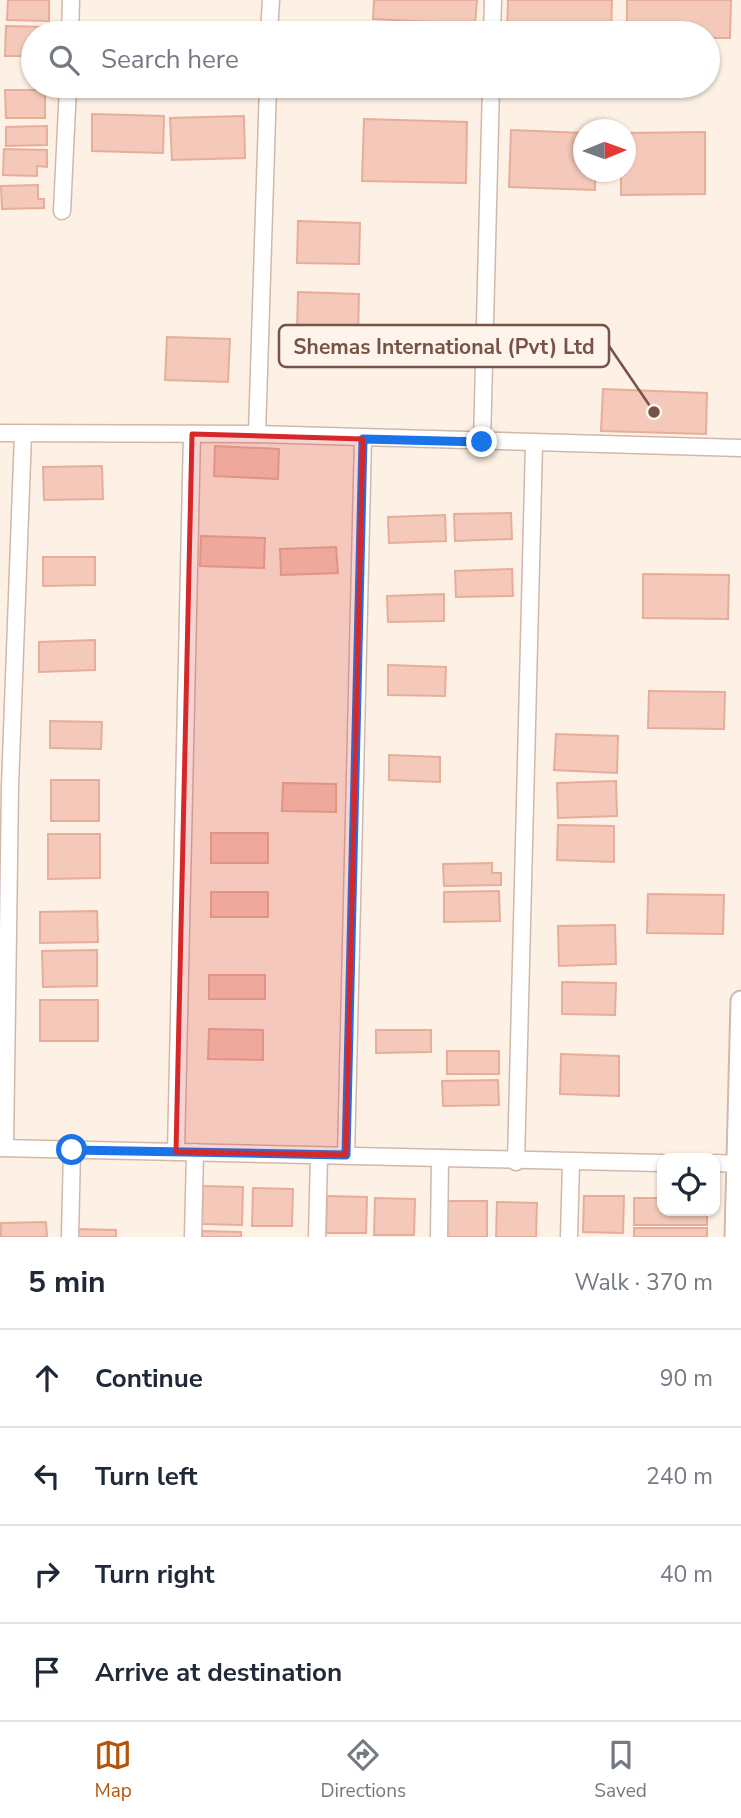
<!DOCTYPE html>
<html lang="en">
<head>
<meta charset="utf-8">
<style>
	:root { --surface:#fff; --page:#f2f2f3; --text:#1f2937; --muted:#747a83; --line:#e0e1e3; --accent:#b45309 }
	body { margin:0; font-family:"Nunito Sans",sans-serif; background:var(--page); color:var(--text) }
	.controls { position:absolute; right:21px; bottom:21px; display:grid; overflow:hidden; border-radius:14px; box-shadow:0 2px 5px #0004 }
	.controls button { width:63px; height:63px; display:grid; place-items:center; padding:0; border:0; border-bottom:2px solid var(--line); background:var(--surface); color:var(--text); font:35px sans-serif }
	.compass { position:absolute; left:573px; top:119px; width:63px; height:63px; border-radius:50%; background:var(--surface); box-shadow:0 2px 5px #0004; rotate:89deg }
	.stop { position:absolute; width:21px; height:21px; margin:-16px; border:5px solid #1a73e8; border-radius:50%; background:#fff }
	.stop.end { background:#1a73e8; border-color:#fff; box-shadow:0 2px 7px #0008 }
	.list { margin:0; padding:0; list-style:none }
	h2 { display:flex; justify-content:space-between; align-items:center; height:91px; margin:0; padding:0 28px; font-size:30px }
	h2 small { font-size:23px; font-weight:400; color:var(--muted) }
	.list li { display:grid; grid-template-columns:46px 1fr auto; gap:21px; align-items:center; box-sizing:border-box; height:98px; padding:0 28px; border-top:2px solid var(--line) }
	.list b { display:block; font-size:26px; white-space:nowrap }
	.list em { font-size:23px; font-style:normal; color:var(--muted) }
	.icon { flex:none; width:38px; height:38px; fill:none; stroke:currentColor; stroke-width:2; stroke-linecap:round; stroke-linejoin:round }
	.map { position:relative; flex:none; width:741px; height:1237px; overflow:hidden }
	.search { position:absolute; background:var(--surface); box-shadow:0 2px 5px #0004; left:21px; right:21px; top:21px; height:77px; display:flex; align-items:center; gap:18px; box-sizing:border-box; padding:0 24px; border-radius:38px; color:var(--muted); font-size:26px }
	.sheet { height:483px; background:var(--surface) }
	nav { display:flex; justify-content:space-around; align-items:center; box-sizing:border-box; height:98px; border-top:2px solid var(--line); background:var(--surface); font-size:19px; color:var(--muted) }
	nav a { display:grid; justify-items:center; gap:4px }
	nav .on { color:var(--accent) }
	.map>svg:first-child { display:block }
</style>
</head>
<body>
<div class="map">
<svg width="741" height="1237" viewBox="0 0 741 1237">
	<rect width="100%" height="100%" fill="#fdf0e4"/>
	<g fill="#f4c9ba" stroke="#e7ad9a" stroke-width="2">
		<polygon points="8,0 49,0 49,21 7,20"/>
		<polygon points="374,0 477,0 475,24 373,19"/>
		<polygon points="508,0 612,0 611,33 507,33"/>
		<polygon points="627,0 731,0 730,38 708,38 708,33 627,33"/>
		<rect x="303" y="22" width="65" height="11"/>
		<polygon points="6,26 49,27 49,33 33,33 33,56 5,56"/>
		<polygon points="5,90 45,90 45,118 6,118"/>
		<polygon points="92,114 164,116 163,153 92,151"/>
		<polygon points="244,116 245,158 172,160 170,118"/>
		<polygon points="364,119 467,122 466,183 362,181"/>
		<polygon points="47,126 47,145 6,146 6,127"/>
		<polygon points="511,130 584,133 584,172 595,172 595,190 509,187"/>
		<polygon points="705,132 705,194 621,195 621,172 626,172 626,133"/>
		<polygon points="4,149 47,150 47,167 37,166 37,176 3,175"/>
		<polygon points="38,185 38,199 44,199 44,208 2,209 1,186"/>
		<polygon points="298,221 360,223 359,264 297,263"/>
		<polygon points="298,292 359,294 358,335 297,333"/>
		<polygon points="167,337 230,339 228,382 165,380"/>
		<polygon points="603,389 707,393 706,434 601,431"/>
		<polygon points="215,446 279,449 278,479 214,476"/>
		<polygon points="102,466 103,499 44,500 43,467"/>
		<polygon points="511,513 512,539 455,541 454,514"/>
		<polygon points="445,515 446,541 389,543 388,517"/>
		<polygon points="201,536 265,538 264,568 200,566"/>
		<polygon points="336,547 338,573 281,575 280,549"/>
		<polygon points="43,557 95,557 95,585 43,586"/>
		<polygon points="512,569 513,596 456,597 455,571"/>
		<polygon points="643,574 729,575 728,619 643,618"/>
		<polygon points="444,594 444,621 388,622 387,596"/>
		<polygon points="95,640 95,670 39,672 39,642"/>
		<polygon points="388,665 446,667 445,696 388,695"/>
		<polygon points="649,691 725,692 724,729 648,728"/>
		<polygon points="50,721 102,722 101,749 50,748"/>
		<polygon points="556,734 618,736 617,773 554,770"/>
		<polygon points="389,755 440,757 440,782 389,780"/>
		<rect x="51" y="780" width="48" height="41"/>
		<polygon points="616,781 617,816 558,818 557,783"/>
		<polygon points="283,783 336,784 336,812 282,811"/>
		<polygon points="558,825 614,826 614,862 557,860"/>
		<rect x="211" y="833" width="57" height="30"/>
		<polygon points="48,834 100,834 100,878 48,879"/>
		<polygon points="492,863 492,873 501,873 501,885 444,886 443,864"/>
		<polygon points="499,891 500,921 444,922 444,892"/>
		<rect x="211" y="892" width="57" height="25"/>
		<polygon points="648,894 724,895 723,934 647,933"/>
		<polygon points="97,911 98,942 40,943 40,912"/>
		<polygon points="615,925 616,964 559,966 558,926"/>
		<polygon points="97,950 97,986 43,987 42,951"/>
		<rect x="209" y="975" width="56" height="24"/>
		<polygon points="562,982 616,983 615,1015 562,1014"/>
		<rect x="40" y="1000" width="58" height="41"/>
		<polygon points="209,1029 263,1030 263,1060 208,1059"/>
		<polygon points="376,1030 431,1030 431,1052 376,1053"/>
		<rect x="447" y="1051" width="52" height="23"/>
		<polygon points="561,1054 619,1056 619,1096 560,1094"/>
		<polygon points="498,1080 499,1105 443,1106 442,1081"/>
		<polygon points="203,1186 243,1187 242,1225 202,1224"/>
		<polygon points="253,1188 293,1189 292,1226 252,1226"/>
		<polygon points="327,1196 367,1197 366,1233 326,1233"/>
		<polygon points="584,1196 624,1196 623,1233 583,1232"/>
		<polygon points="375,1198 415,1199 414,1235 374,1235"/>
		<polygon points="634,1198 662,1198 662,1211 707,1211 707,1225 634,1225"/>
		<polygon points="447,1201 487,1201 487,1237 446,1237"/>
		<polygon points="497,1202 537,1203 536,1237 496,1237"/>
		<polygon points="46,1222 47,1237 1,1237 1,1223"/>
		<rect x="634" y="1228" width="73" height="9"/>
		<polygon points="77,1229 116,1230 116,1237 77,1237"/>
		<polygon points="202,1231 241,1232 241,1237 202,1237"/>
	</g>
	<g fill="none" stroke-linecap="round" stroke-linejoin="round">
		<g stroke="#d1b8ac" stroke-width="19">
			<g id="minor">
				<polyline points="70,33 71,0"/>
				<polyline points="269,33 271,0"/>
				<polyline points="492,33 493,0"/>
				<polyline points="62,211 68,86"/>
				<polyline points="0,433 257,434 741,448"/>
				<polyline points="257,434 268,86"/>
				<polyline points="482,442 491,86"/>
				<polyline points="0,1148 662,1163"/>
				<polyline points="5,1148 10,786 23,434"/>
				<polyline points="176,1152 192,434"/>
				<polyline points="346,1155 363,439"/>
				<polyline points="516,1162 534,444"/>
				<polyline points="715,1163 741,1164"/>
				<polyline points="70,1237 72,1150"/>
				<polyline points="193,1237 195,1152"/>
				<polyline points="317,1237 319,1156"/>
				<polyline points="439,1237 440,1158"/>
				<polyline points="569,1237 571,1162"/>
			</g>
		</g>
		<g stroke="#d1b8ac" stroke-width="23">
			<polyline id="tertiary" points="735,1237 741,1001"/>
		</g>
		<use href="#minor" stroke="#fff" stroke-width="16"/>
		<use href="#tertiary" stroke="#fff" stroke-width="19"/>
	</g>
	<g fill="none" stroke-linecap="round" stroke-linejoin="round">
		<polyline stroke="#1a73e8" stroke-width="9" points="72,1150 346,1155 363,439 482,442"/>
	</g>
	<path fill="#d62828" fill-opacity="0.2" stroke="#d62828" stroke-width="5" stroke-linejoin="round" d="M 192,434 L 363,439 L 346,1155 L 176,1152 Z"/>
	<path fill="none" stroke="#775248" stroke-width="2.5" d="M654 412L609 346"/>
	<circle fill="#775248" stroke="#fff4eb" stroke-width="2.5" cx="654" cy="412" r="7"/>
	<rect fill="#fff4eb" stroke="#775248" stroke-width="2.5" x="279" y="325" width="330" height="42" rx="7"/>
	<g font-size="21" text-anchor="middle" font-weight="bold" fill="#775248">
		<text x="444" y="354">Shemas International (Pvt) Ltd</text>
	</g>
</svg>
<div class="controls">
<button><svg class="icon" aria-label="locate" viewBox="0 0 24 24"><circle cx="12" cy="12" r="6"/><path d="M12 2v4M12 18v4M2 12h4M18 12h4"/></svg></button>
</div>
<svg class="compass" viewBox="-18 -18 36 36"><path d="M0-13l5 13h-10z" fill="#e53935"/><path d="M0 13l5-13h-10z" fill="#747a83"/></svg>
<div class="stop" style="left:72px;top:1150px"></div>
<div class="stop end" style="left:482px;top:442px"></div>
<div class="search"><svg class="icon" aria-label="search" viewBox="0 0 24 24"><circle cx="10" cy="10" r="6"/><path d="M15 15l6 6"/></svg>Search here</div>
</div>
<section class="sheet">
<h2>5 min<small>Walk · 370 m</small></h2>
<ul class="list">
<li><svg class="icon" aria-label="ahead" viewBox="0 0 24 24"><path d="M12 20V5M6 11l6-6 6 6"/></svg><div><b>Continue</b></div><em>90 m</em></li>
<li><svg class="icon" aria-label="left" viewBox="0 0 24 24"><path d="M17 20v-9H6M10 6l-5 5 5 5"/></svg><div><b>Turn left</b></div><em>240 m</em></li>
<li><svg class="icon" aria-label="right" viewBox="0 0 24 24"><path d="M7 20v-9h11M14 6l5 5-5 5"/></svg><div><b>Turn right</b></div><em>40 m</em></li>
<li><svg class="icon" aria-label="arrive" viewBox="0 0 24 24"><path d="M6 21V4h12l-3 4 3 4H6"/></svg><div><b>Arrive at destination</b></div></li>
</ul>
</section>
<nav>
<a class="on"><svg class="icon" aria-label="map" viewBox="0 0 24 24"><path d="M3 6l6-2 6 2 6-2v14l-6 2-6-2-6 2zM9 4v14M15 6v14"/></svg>Map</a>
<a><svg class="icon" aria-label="directions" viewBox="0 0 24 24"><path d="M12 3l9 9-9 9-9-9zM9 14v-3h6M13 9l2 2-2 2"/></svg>Directions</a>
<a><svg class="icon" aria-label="saved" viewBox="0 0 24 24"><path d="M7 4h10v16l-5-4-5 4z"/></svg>Saved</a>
</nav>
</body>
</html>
